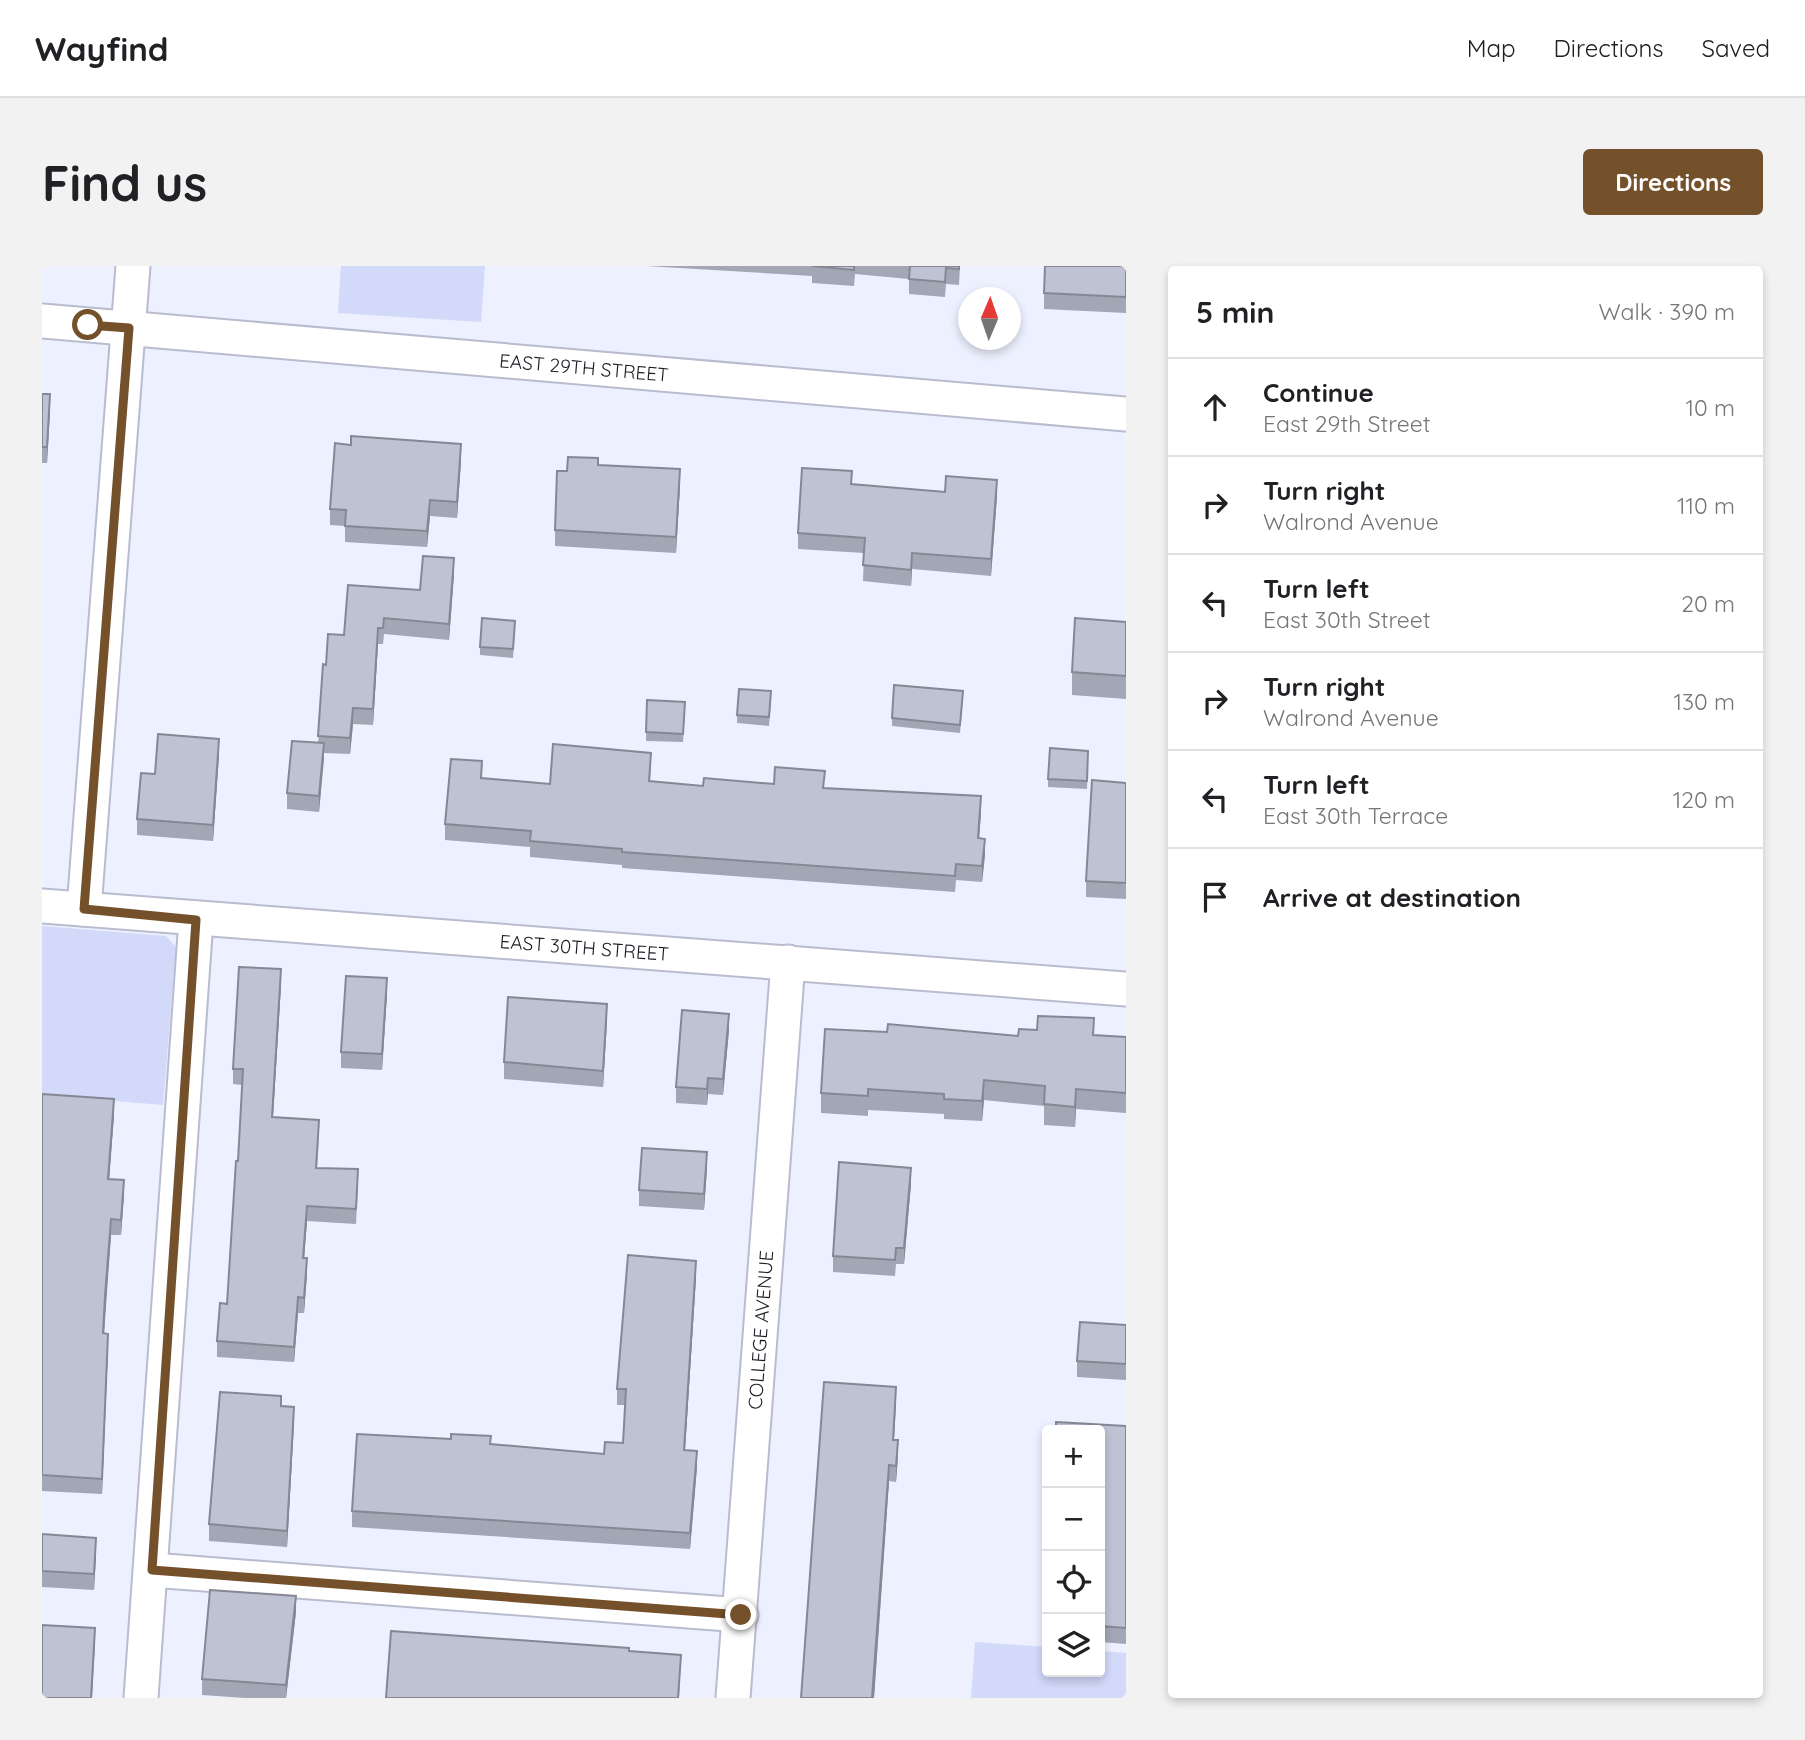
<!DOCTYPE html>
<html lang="en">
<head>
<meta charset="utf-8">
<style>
	:root { --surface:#fff; --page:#f2f2f2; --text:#202124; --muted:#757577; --line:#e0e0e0; --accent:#74512a }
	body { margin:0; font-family:Quicksand,sans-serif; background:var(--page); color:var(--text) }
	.controls { position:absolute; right:21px; bottom:21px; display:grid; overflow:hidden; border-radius:7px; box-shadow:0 4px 10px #0003 }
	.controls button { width:63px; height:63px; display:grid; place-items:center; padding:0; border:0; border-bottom:2px solid var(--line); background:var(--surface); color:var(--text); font:35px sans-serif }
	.compass { position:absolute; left:916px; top:21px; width:63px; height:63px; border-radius:50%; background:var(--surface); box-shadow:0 4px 10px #0003; rotate:2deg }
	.stop { position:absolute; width:21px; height:21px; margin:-16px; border:5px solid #74512a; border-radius:50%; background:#fff }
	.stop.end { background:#74512a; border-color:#fff; box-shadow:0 2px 7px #0008 }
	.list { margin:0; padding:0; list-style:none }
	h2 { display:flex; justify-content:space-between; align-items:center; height:91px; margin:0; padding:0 28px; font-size:30px }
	h2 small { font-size:23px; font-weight:400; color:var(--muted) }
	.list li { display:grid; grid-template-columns:46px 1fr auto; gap:21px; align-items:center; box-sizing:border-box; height:98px; padding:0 28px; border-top:2px solid var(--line) }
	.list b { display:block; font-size:26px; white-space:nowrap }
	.list p { margin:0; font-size:23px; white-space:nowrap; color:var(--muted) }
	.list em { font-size:23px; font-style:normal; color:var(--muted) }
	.icon { flex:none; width:38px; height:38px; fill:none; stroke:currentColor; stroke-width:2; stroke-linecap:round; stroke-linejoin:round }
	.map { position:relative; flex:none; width:1084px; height:1432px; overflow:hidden; border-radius:7px }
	header { display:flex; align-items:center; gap:42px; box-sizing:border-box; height:98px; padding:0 35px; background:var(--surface); border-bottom:2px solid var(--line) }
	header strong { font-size:33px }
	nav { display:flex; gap:38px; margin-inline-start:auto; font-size:24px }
	.intro { display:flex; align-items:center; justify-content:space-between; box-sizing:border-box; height:168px; padding:0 42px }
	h1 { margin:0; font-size:49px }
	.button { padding:18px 32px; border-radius:7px; background:var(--accent); color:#fff; font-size:24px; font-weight:700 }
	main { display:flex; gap:42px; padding:0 42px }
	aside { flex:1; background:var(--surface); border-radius:7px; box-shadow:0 4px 10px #0003 }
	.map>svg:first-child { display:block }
</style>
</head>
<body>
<header>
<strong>Wayfind</strong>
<nav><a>Map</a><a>Directions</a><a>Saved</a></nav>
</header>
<div class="intro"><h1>Find us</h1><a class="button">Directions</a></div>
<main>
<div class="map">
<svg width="1084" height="1432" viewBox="0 0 1084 1432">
	<rect width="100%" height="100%" fill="#edf0fe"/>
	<g fill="#d2d9f9">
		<polygon points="299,0 443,0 439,56 296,47"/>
		<polygon points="0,660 124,670 134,681 121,839 0,829"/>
		<polygon points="933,1376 1005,1381 1005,1406 1058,1406 1058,1385 1084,1387 1084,1432 929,1432"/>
	</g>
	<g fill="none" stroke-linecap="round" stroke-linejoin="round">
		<g stroke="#b9bcce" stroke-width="37">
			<g id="street">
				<path id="s1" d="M 0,55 L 1084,148"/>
				<path id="s2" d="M 0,640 L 1084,723"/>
				<polyline points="42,643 91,0"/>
				<polyline points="110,1304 699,1349"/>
				<polyline points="99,1432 154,654"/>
				<path id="s3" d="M 691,1432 L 746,696"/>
			</g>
		</g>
		<use href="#street" stroke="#fff" stroke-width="33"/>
	</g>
	<g fill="#a3a7b5">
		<polygon points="604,0 918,0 917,19 904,18 903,31 867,28 867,13 813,8 812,20 770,17 770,10"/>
		<polygon points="1084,0 1084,47 1002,43 1002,27"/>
		<polygon points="0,128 8,144 5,197 0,197"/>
		<polygon points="419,195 415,252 388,250 385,281 303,276 303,260 288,259 288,243"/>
		<polygon points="556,199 638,219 634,287 513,280 513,264 525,205"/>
		<polygon points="810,218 955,230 949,310 870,303 869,320 821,315 822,287 756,283 756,267"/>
		<polygon points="412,308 407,374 342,368 341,378 336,378 331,459 311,458 308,488 282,487 277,546 245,543 245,527 276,477 284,399 302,369 378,324"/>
		<polygon points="1084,356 1084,433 1030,429 1030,406"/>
		<polygon points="473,363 471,392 438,389 438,381"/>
		<polygon points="921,433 918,467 850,460 850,452"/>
		<polygon points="605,434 643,444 641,476 604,475"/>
		<polygon points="729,434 727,460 695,457 695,449"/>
		<polygon points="177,489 171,575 95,569 95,553 113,508"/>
		<polygon points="1046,493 1045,523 1006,521 1006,513"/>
		<polygon points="609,503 608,516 661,520 783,522 939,546 937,572 943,589 940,616 914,614 913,626 580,602 580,599 488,591 488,581 403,574 403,558 508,518"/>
		<polygon points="1084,517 1084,633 1044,631 1044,615"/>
		<polygon points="239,719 231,851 277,870 275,902 316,919 314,958 265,955 262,992 265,1008 262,1047 256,1047 252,1096 175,1091 175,1075 185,1038 196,895 201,819 191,818 191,803"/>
		<polygon points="345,728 340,804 299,802 299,786"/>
		<polygon points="565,754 561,821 462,813 462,796"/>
		<polygon points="687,764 681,829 666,828 665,839 634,837 634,821"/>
		<polygon points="845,766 976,770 1052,769 1084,771 1084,847 1034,843 1033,861 1002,859 1002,840 942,834 940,855 902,853 902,848 826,844 826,850 779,847 779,827"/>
		<polygon points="0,828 72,849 67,913 82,929 79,969 69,969 63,1046 62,1067 66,1083 60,1228 0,1225"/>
		<polygon points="665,902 662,944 597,940 597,924"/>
		<polygon points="869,918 862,998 854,998 853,1010 791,1006 791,990"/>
		<polygon points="654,1011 643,1184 655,1201 648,1283 310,1261 310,1245 449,1178 562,1188 581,1177 583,1139 575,1139 575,1123"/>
		<polygon points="1084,1059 1084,1114 1035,1111 1035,1095"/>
		<polygon points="854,1137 852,1174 856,1190 854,1216 847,1215 832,1432 759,1432"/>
		<polygon points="239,1140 252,1157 245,1281 167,1275 167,1258"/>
		<polygon points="1084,1160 1084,1378 1058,1376 1058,1164"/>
		<polygon points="0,1268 54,1288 52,1324 0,1321"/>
		<polygon points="1005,1330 1005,1373 1003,1372"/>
		<polygon points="254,1346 244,1432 203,1432 160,1429 160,1413"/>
	</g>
	<g fill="#858894">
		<polygon points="8,128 8,144 5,197 5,181"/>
		<polygon points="419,178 419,195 415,252 415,236"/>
		<polygon points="638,203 638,219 634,287 634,271"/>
		<polygon points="955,214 955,230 949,310 949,293"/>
		<polygon points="388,234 388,250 385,281 385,265"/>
		<polygon points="870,287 870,303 869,320 869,304"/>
		<polygon points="412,292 412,308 407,374 407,358"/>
		<polygon points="336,362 336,378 331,459 331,443"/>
		<polygon points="311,442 311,458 308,488 308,472"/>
		<polygon points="177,473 177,489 171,575 171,559"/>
		<polygon points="282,477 282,493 277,546 277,530"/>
		<polygon points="939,530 939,546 936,588 936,572"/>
		<polygon points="943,573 943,589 940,616 940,600"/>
		<polygon points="239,703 239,719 230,867 230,851"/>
		<polygon points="345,712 345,728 340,804 340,788"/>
		<polygon points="565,738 565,754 561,821 561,805"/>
		<polygon points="687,748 687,764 681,829 681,813"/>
		<polygon points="666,812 666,828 665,839 665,823"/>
		<polygon points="942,814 942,834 940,855 940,835"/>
		<polygon points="1034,823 1034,843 1033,861 1033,841"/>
		<polygon points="72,833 72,849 66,928 66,913"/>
		<polygon points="665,886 665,902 662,944 662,928"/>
		<polygon points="869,902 869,918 862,998 862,982"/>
		<polygon points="82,914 82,929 79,969 79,954"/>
		<polygon points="265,940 265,955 261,1007 261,992"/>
		<polygon points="69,953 69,969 61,1083 63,1030"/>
		<polygon points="265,992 265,1008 262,1047 262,1032"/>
		<polygon points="654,995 654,1011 642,1200 642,1184"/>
		<polygon points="256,1031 256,1047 252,1096 252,1081"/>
		<polygon points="66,1068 66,1083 60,1228 60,1213"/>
		<polygon points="854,1121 854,1137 851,1190 851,1174"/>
		<polygon points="252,1141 252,1157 245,1281 245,1265"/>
		<polygon points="856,1174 856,1190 854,1216 854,1200"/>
		<polygon points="655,1185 655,1201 648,1283 648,1267"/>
		<polygon points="847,1199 847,1215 832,1432 830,1432"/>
		<polygon points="54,1272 54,1288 52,1324 52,1308"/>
		<polygon points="254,1330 254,1346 244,1432 244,1419"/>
		<polygon points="53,1362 53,1378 50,1432 49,1432"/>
		<polygon points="639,1389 637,1432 636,1432"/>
	</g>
	<g fill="#bec2d3" stroke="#858894" stroke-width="2">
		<polygon points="770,0 812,0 812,4"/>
		<polygon points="868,0 917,0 917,3 904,2 903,16 867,13"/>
		<polygon points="1003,0 1084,0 1084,31 1002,27"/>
		<polygon points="0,128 8,128 5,181 0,181"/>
		<polygon points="309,170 419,178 415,236 388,234 385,265 303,260 304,244 288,243 293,177 309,179"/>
		<polygon points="526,191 556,192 556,199 638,203 634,271 513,264 515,205 525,205"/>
		<polygon points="760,202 810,205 809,218 903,226 904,210 955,214 949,293 870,287 869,304 821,299 823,272 756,267"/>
		<polygon points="381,290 412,292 407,358 342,352 341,362 336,362 331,443 311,442 308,472 276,470 281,398 284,399 286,368 302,369 306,319 378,324"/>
		<polygon points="440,352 473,355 471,383 438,381"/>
		<polygon points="1033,352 1084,356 1084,410 1030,406"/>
		<polygon points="852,419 921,425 918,459 850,452"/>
		<polygon points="697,423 729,425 727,451 695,449"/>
		<polygon points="605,434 643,436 641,468 604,466"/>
		<polygon points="116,468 177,473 171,559 95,553 99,507 113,508"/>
		<polygon points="250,475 282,477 277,530 245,527"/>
		<polygon points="511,478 609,487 607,515 661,520 662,512 732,518 733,501 783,505 781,522 939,530 936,572 943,573 940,600 914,598 913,610 580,586 580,583 488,575 489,565 403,558 409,493 440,495 439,512 508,518"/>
		<polygon points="1008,482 1046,485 1045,515 1006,513"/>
		<polygon points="1050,514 1084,517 1084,617 1044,615"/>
		<polygon points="197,701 239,703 230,851 277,854 274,902 316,903 314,943 265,940 261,992 265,992 262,1032 256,1031 252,1081 175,1075 178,1037 185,1038 194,895 196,895 201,803 191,803"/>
		<polygon points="304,710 345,712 340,788 299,786"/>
		<polygon points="466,731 565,738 561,805 462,796"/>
		<polygon points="640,744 687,748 681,813 666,812 665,823 634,821"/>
		<polygon points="996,750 1052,752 1051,769 1084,771 1084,827 1034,823 1033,841 1002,838 1003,820 942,814 940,835 902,833 902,828 826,823 826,830 779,827 783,763 845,766 846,758 976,770 977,763 995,764"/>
		<polygon points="0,828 72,833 66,913 82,914 79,954 69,953 63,1030 61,1067 66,1068 60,1213 0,1209"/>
		<polygon points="600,882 665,886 662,928 597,924"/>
		<polygon points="797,896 869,902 862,982 854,982 853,994 791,990"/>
		<polygon points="586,989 654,995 642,1184 655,1185 648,1267 310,1245 315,1168 409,1173 409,1168 449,1170 448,1178 562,1188 563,1176 581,1177 584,1123 575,1123"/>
		<polygon points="1038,1056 1084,1059 1084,1098 1035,1095"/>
		<polygon points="782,1116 854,1121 851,1174 856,1174 854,1200 847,1199 830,1432 759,1432"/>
		<polygon points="178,1126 239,1130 239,1140 252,1141 245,1265 167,1258"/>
		<polygon points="1014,1156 1084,1160 1084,1362 1058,1360 1058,1164 1014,1164"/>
		<polygon points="0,1268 54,1272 52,1308 0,1305"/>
		<polygon points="168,1324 254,1330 244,1419 160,1413"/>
		<polygon points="1005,1330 1005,1357 1003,1356"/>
		<polygon points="0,1359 53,1362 49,1432 0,1432"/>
		<polygon points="349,1365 587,1382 587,1385 639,1389 636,1432 344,1432"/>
	</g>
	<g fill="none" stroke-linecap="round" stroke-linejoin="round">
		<polyline stroke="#74512a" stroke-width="9" points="46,59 87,62 42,643 154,654 110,1304 699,1349"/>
	</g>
	<g text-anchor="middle" stroke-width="5" stroke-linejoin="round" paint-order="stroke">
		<g font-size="19" fill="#1c1d24" stroke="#fefefe">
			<text dy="7" stroke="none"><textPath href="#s1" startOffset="544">EAST 29TH STREET</textPath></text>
			<text dy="7" stroke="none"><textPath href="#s2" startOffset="544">EAST 30TH STREET</textPath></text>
			<text dy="7" stroke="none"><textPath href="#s3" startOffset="369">COLLEGE AVENUE</textPath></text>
		</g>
	</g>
</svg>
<div class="controls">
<button>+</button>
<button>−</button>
<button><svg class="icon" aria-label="locate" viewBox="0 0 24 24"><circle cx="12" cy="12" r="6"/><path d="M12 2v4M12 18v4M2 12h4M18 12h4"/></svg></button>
<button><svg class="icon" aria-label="layers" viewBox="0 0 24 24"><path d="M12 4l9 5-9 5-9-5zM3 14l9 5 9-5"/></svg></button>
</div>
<svg class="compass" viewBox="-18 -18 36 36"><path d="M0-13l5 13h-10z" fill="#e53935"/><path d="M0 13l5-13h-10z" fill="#757577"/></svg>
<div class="stop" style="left:46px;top:59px"></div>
<div class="stop end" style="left:699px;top:1349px"></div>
</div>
<aside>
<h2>5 min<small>Walk · 390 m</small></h2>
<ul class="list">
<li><svg class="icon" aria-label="ahead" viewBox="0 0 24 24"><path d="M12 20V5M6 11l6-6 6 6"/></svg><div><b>Continue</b><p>East 29th Street</p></div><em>10 m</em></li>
<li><svg class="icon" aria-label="right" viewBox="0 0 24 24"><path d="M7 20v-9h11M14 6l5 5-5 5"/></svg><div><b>Turn right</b><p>Walrond Avenue</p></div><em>110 m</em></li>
<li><svg class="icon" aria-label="left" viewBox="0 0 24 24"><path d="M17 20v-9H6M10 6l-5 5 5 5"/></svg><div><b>Turn left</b><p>East 30th Street</p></div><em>20 m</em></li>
<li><svg class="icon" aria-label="right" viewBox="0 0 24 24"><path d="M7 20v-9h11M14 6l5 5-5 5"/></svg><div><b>Turn right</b><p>Walrond Avenue</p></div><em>130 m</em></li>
<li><svg class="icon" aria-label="left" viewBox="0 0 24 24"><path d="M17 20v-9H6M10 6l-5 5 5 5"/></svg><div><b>Turn left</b><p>East 30th Terrace</p></div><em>120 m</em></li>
<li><svg class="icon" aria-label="arrive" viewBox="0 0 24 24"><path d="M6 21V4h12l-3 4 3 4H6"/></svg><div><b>Arrive at destination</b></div></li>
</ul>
</aside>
</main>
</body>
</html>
